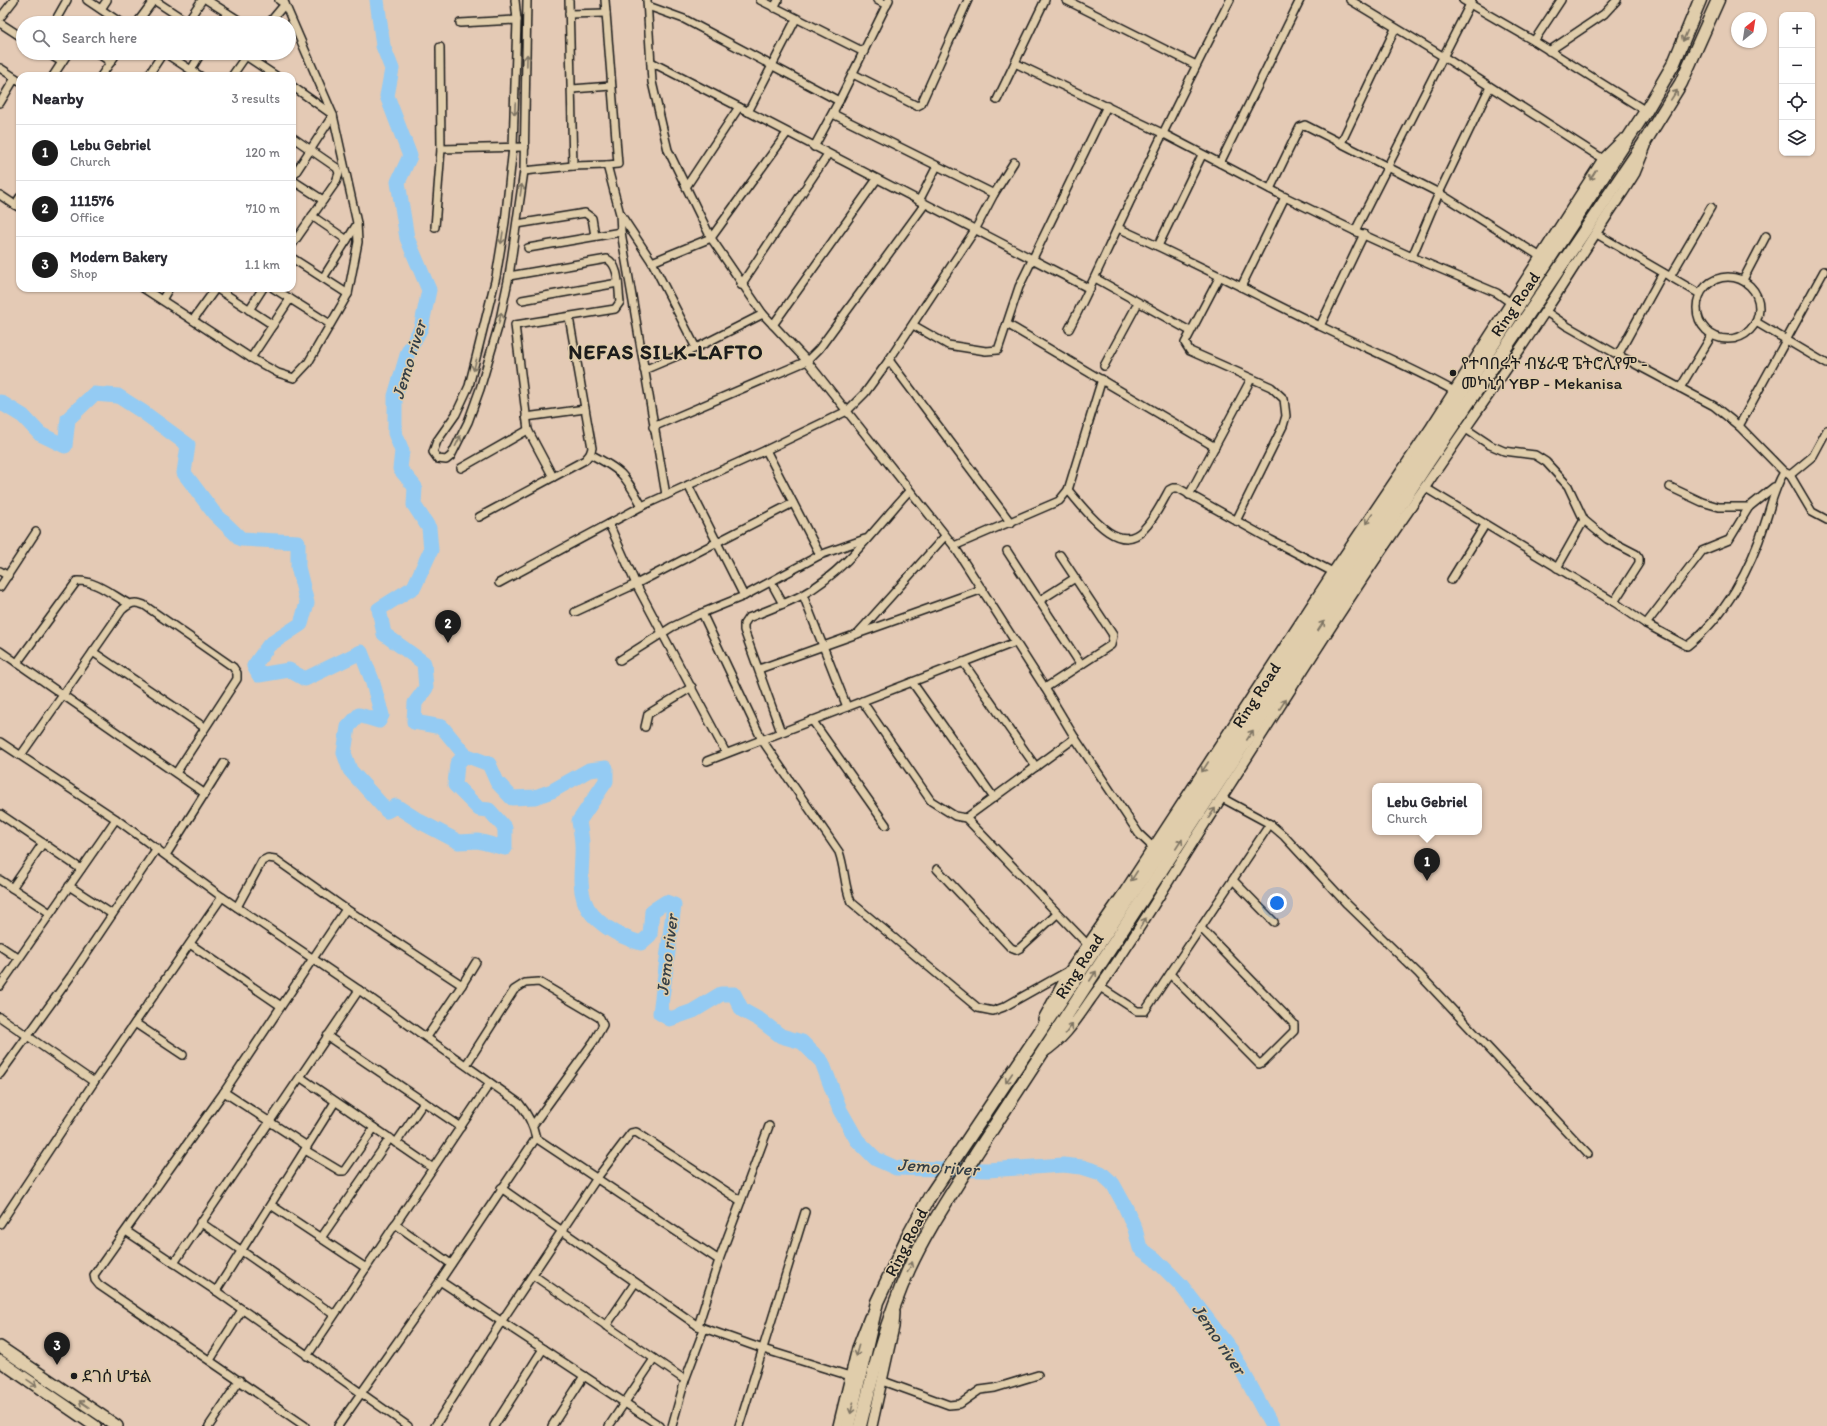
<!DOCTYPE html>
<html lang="en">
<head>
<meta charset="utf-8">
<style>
	:root { --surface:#fff; --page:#f2f2f3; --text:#2b2b33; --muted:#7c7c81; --line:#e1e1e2; --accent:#1c1c1c }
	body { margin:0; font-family:Itim,"Noto Sans Ethiopic",sans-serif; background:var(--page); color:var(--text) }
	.controls { position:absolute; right:12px; top:12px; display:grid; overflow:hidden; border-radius:8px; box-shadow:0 1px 3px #0004 }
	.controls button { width:36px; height:36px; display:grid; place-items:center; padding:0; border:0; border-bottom:1px solid var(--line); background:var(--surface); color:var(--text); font:20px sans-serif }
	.compass { position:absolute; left:1731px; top:12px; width:36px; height:36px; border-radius:50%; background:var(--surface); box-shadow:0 1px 3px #0004; rotate:30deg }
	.you { position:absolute; left:1277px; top:903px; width:14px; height:14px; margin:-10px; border:3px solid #fff; border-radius:50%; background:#1a73e8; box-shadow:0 0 0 6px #1a73e833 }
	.badge { display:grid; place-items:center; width:26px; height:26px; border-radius:50%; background:var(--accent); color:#fff; font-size:13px; font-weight:700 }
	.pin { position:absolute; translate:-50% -33px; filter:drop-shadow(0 1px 2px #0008) }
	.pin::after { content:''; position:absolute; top:21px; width:14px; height:12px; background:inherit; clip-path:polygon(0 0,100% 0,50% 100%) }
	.popup { position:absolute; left:1372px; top:783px; width:110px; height:52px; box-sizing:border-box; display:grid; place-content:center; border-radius:8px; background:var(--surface); filter:drop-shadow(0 1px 3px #0005); font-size:13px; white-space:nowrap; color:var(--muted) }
	.popup b { font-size:15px; color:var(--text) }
	.popup::after { content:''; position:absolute; left:50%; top:100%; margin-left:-8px; border:8px solid transparent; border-top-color:var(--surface) }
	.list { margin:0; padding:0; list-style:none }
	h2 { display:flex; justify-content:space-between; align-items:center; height:52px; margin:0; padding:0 16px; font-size:17px }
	h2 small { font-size:13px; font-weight:400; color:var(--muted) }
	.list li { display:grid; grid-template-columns:26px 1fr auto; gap:12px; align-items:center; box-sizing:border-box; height:56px; padding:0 16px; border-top:1px solid var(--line) }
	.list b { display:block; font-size:15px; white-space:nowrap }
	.list p { margin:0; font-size:13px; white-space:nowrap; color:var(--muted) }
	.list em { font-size:13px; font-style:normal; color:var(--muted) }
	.icon { flex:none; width:22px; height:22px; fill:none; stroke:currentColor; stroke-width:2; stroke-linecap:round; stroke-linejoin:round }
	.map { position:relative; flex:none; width:1827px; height:1426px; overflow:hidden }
	.search { position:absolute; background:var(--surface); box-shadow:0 1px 3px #0004; left:16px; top:16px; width:280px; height:44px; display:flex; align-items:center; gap:10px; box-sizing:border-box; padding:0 14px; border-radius:22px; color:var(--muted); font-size:15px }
	.panel { position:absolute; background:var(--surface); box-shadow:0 1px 3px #0004; left:16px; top:72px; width:280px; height:220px; border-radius:12px }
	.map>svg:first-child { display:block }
</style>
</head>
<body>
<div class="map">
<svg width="1827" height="1426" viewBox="0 0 1827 1426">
	<rect width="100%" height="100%" fill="#e4cab5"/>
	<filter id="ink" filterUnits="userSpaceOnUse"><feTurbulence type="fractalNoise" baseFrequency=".025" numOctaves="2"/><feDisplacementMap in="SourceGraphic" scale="8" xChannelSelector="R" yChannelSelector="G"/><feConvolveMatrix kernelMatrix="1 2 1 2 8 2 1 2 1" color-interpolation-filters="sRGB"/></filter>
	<g filter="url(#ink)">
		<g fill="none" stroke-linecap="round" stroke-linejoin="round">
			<g stroke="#94cbf3" stroke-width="15">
				<path d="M 377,0 L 383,46 L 392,69 L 387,96 L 410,156 L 398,182 L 407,238 L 429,290 L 421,328 L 408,352 L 395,396 L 395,433 L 402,451 L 400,469 L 415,487 L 414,505 L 429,528 L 431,550 L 414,587 L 379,609 L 384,634 L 424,663 L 426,688 L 415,703 L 414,722 L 442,727 L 465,755 L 489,764 L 497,782 L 512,798 L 535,797 L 552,791 L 589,770 L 606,768 L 606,781 L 579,821 C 580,829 582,837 582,845 C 583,864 578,882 584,900 C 591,922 620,937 641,943 L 650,935 L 652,911 L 666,902 L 674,905 L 660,1013 L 670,1019 L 693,1011 L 721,994 L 734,994 L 742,1010 L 760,1020 L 781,1036 L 802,1042 L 822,1062 L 840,1110 L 857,1140 L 876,1159 L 896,1168 L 987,1170 L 1063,1165 L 1082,1167 L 1101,1173 L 1113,1184 L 1125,1206 L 1135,1229 L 1140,1248 L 1155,1259 L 1181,1285 L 1231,1350 L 1272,1426"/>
				<polyline points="0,402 23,416 40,434 65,446 68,419 94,394 118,396 143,412 188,445 184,473 214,513 241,539 298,542 298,567 307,603 301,624 269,645 254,666 259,675 289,670 305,679 361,652 372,680 382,715 379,721 359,715 348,727 344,753 350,770 387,811 396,806 421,822 459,842 478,841 505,848 505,828 489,810 479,809 455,785 457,764 465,755"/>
			</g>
			<g stroke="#1c1c1c" stroke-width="10">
				<g id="street">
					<polyline points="87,0 121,23"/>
					<polyline points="154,0 189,23"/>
					<polyline points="207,0 243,23"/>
					<polyline points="515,0 517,20 513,147 505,222 496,277 469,386 456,414 437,441 433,452 438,459 446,460 451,456 468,422 480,389 499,324 509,276 524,171 527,0"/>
					<polyline points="569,0 573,166 607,165"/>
					<polyline points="605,0 618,164 607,165 620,214 621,232 666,495"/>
					<polyline points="647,0 652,82 662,125 668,150 711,238 763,314 807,361 954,546 1045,688 1075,738 1139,834 1157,851"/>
					<polyline points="760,0 864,52"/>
					<polyline points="877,0 887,5"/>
					<polyline points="1066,0 1196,65"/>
					<polyline points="1350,0 1444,57 1603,159"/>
					<polyline points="1463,0 1534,41 1646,111"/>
					<polyline points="648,6 684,19 839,101"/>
					<polyline points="774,8 778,0"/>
					<polyline points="101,9 107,0"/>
					<polyline points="569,14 606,13"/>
					<polyline points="0,18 14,0"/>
					<polyline points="187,22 202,0"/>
					<polyline points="0,23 23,38"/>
					<polyline points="54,23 67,0"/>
					<polyline points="137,23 154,0"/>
					<polyline points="221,23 227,13"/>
					<polyline points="269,23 285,4 284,1"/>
					<polyline points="460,23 517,20"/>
					<polyline points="1534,41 1561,0"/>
					<polyline points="1549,51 1604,14 1617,0"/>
					<polyline points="47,53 62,62"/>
					<polyline points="97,53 111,62"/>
					<polyline points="165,53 200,76"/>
					<polyline points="246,56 276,76"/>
					<polyline points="651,62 739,107"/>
					<polyline points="1015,63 1164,134 1285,197 1355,231 1412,257 1497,293 1511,303"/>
					<polyline points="0,68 20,81"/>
					<polyline points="191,70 201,53"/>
					<polyline points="853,74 917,106 921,104 968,0"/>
					<polyline points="53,76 68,53"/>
					<polyline points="101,76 117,53"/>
					<polyline points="148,76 163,53"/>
					<polyline points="232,76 248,53"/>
					<polyline points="292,86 333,115 292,178"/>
					<polyline points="572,89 611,86"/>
					<polyline points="997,100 1045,0"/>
					<polyline points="0,103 15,78"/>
					<polyline points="748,112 796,19"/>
					<polyline points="833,114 994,194"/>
					<polyline points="292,137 337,168 339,173 336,182 292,245"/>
					<polyline points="1341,143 1395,29"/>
					<polyline points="814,147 839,101 889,0"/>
					<polyline points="441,149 525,147"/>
					<polyline points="1220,163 1300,0"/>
					<polyline points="524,171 573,166"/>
					<polyline points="292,180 323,200"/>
					<polyline points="686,187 739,107 1090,289"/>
					<polyline points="1270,189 1297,133 1300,127 1305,125 1439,193 1541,257"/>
					<polyline points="0,195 15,205"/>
					<polyline points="20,197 15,205 20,208"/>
					<polyline points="919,201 937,166"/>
					<polyline points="621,215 652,262"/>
					<polyline points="312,216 347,240"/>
					<polyline points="517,224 585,213 592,218 595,236"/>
					<polyline points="435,227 441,149 440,47"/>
					<path d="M 1118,228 C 1186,258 1252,293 1320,326 C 1365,348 1411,367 1454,391"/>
					<polyline points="1355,231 1472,0"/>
					<polyline points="1595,233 1700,294"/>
					<polyline points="1158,246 1202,155"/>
					<polyline points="528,248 621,232"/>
					<polyline points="1412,257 1439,193 1490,87"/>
					<polyline points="292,258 348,294"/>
					<path d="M 509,276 L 607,259 C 620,265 618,289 620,302 L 615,309 L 515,325 L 528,430 L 553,477"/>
					<polyline points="1220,276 1185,343 1190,351 1271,387 1284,399 1286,416 1283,426 1236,521"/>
					<circle cx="1728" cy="308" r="31"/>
					<polyline points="1670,277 1711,207"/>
					<polyline points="323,278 357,224"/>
					<polyline points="1095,278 1190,331"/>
					<polyline points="1743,280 1766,236"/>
					<polyline points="741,285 828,154"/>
					<polyline points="1241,287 1285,197"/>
					<polyline points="143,288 251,358 278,373 294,378 308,363 348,294 358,242 357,223 333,115 285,4 279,0"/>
					<polyline points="216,288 273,325"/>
					<polyline points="273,288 330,324"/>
					<polyline points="162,300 169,288"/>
					<polyline points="522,300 618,283"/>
					<polyline points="249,310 263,288"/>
					<polyline points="1545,311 1567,326 1618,355 1714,406 1739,426 1784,472 1790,475 1813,456 1827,430"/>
					<polyline points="193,320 216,288"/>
					<polyline points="1756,322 1827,364"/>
					<polyline points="1007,324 1215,447"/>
					<polyline points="773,325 877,179"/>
					<polyline points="913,325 948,345 986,351 998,350 1019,287 1107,106"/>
					<polyline points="1320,326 1364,234"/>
					<path d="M 1069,329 C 1087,295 1102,261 1118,227 C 1154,151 1191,75 1230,0"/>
					<polyline points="696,348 652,262 711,238 787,133"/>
					<polyline points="1618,355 1663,273"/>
					<polyline points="251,358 290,299"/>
					<polyline points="889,360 1011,523"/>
					<polyline points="1104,366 1138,303"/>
					<polyline points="644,370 696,348 763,314"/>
					<polyline points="1680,388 1712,335"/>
					<polyline points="526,417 585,409"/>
					<polyline points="1739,426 1824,271"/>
					<polyline points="653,427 807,361 819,349 925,204"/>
					<polyline points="1466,429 1490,445 1504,451 1535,455 1546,462 1568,486 1584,520 1607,539 1636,554 1639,558 1639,563 1614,602"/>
					<polyline points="766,450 820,555"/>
					<path d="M 590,454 C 623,471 624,474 642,506"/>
					<polyline points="461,468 528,430"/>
					<polyline points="1790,475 1812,512 1827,520"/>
					<polyline points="688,485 744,596"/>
					<path d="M 1424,487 L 1614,602 L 1646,624 L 1687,646 C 1725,617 1751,568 1765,523 C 1772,503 1773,491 1784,472"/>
					<polyline points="1670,487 1702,502 1719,507 1749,507"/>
					<path d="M 1068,490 C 1085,509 1118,558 1144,529 C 1154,519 1162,503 1169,490 L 1173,488 L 1178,488 L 1271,540 L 1333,572"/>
					<polyline points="1189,495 1251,379"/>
					<polyline points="479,517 585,460 590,454 592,448 569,317"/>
					<polyline points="609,524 636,584 726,753"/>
					<path d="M 865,539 L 820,555 L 744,596 L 702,613 L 762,740 L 839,852 C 845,869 844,885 851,902 L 978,1008 L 993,1011 L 1004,1007 L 1068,971"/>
					<polyline points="954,546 1059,501 1068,490 1102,379"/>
					<polyline points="1007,551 1081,665"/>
					<polyline points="1557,568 1584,520"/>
					<polyline points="0,571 8,576"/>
					<polyline points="1451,580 1485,525"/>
					<polyline points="771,582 783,604"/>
					<polyline points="499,583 642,506 766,450 847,411 865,393 889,360 975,230 994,194 1014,162"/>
					<polyline points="0,587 36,532"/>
					<polyline points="803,595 847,707"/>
					<polyline points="1039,601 1075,578"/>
					<polyline points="575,612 636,584 793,503"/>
					<polyline points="1646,624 1702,551 1729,540 1749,507 1774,487"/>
					<polyline points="857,634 945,536"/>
					<polyline points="0,651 63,695 21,755"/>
					<polyline points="93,652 204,727"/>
					<polyline points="620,660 672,627 702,613"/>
					<polyline points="963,662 1036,767"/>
					<path d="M 17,663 L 77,581 C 95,580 114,596 129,604"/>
					<polyline points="759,669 983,589"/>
					<polyline points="912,682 994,798"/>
					<polyline points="1045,688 1111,645 1113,635 1060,555"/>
					<polyline points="862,701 931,801 955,816 966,818 1088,945"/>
					<polyline points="812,720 886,825"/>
					<polyline points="645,727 648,714 692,687"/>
					<path d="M 781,732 L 744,630 L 744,624 L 748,618 C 766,611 785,604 802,595 C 845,572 877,526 909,491"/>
					<path d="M 0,742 L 116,819 L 222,897 L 359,990 L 519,1103 C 528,1114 533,1124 536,1138 L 440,1281 L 338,1426"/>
					<polyline points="707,761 1016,642"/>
					<path d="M 176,773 L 237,679 L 237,673 L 233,667 L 144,605 C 134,601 130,603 122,610 L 63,695 L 204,793"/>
					<polyline points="1222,798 1270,824 1284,836 1347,904 1419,974 1588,1154"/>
					<polyline points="0,814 81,869"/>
					<polyline points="966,818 1075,738"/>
					<polyline points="166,855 224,763"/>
					<polyline points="937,869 1011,948 1016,950 1020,948 1057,914"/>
					<polyline points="0,880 50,913"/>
					<polyline points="1233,880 1274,922"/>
					<polyline points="69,886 112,914"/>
					<polyline points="12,888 43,843"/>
					<polyline points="237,907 262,861 268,858 275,859 346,909 462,985 427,1037"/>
					<polyline points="190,944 281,1006"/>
					<polyline points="0,946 18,958"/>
					<polyline points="1170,974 1259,1064 1263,1062 1294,1031 1294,1024 1201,928"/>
					<polyline points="462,985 476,962"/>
					<polyline points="0,986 116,819"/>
					<polyline points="1100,987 1137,1011 1145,1011 1270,824"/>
					<polyline points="0,1017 94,1082"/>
					<polyline points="135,1023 183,1055"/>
					<polyline points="327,1036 424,1102 396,1143"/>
					<polyline points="466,1065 514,990 525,983 539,982 600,1018 603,1025 594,1041 533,1125"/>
					<polyline points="0,1074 71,976 157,848"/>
					<polyline points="300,1077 433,1168"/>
					<polyline points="224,1092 307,1146"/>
					<polyline points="424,1102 461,1127"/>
					<polyline points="536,1138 719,1260"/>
					<polyline points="305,1150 340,1171 344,1171 374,1128"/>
					<polyline points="501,1188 698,1326 763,1349 850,1376"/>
					<polyline points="271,1205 366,1268"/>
					<polyline points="200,1222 333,1314"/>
					<polyline points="0,1224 94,1082 222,897"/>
					<polyline points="395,1224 451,1264"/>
					<polyline points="126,1231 216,1291 408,1426"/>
					<polyline points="321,1238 390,1138"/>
					<polyline points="174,1263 359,990"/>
					<polyline points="533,1275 685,1380"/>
					<polyline points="440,1281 660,1426"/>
					<polyline points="216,1291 335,1102"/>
					<polyline points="606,1326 635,1283"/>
					<polyline points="698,1326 719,1260 769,1126"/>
					<polyline points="307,1356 490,1083"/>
					<polyline points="210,1360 242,1310"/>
					<polyline points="883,1381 949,1405 960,1404 980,1390 995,1388 1038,1375"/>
					<polyline points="209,1426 240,1380"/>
					<polyline points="305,1426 99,1285 95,1280 94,1275 224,1092 346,909"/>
					<polyline points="435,1426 501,1322 597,1178 631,1133 636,1132 741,1201"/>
					<polyline points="494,1426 543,1349"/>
					<polyline points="552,1426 584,1376"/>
					<polyline points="609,1426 654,1359"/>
					<polyline points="672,1426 685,1380 704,1329"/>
					<polyline points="739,1426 805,1212"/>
				</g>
			</g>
			<g stroke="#1c1c1c" stroke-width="12">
				<g id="secondary">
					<polyline points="1043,1019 1070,970 1124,892 1333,572 1431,427 1603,159 1623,139"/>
					<path d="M 1043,1053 C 1064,1040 1077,1019 1091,999 C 1132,944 1165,885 1202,828 C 1276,714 1347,598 1425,487 C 1465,428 1507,370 1546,310 C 1572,271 1596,231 1623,192 L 1635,173 L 1646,146"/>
					<polyline points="838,1426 857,1348 869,1317"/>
					<polyline points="872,1426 894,1327 895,1312"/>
				</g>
			</g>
			<g stroke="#1c1c1c" stroke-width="14">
				<g id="primary">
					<polyline points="0,1347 117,1426"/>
					<polyline points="0,1361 95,1426"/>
				</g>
			</g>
			<g stroke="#1c1c1c" stroke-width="15">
				<g id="highway">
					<polyline points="848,1426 877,1302 908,1236 930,1196 1189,809 1646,111 1674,63 1700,0"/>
					<path d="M 860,1426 C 873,1373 886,1320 909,1269 C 927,1229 953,1192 976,1154 L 1429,461 L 1644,143 L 1681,83 L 1718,0"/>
				</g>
			</g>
			<use href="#street" stroke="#e0cdab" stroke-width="7"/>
			<use href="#secondary" stroke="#e0cdab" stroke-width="9"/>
			<use href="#primary" stroke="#e0cdab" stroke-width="11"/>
			<use href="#highway" stroke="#e0cdab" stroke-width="12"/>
		</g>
		<defs><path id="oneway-shaft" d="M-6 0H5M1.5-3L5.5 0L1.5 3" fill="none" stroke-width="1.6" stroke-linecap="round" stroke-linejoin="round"/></defs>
		<g stroke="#7e7464">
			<use href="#oneway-shaft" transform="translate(1685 36) rotate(113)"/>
			<use href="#oneway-shaft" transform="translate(527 60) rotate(-89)"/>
			<use href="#oneway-shaft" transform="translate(1674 95) rotate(-57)"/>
			<use href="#oneway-shaft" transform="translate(515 109) rotate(92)"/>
			<use href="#oneway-shaft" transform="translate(1593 175) rotate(122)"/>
			<use href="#oneway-shaft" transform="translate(521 190) rotate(-82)"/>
			<use href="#oneway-shaft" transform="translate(502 238) rotate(99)"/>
			<use href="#oneway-shaft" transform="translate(500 318) rotate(-77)"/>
			<use href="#oneway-shaft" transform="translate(475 365) rotate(105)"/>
			<use href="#oneway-shaft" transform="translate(458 441) rotate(-64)"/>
			<use href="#oneway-shaft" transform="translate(1369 519) rotate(124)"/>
			<use href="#oneway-shaft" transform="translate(1321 626) rotate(-57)"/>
			<use href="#oneway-shaft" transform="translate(1283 704) rotate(-57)"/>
			<use href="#oneway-shaft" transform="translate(1250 735) rotate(-57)"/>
			<use href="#oneway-shaft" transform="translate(1205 767) rotate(123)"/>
			<use href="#oneway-shaft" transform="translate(1212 813) rotate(-56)"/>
			<use href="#oneway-shaft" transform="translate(1179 844) rotate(-57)"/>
			<use href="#oneway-shaft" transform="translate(1134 876) rotate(123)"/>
			<use href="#oneway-shaft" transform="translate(1143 923) rotate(-58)"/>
			<use href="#oneway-shaft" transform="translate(1093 976) rotate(-57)"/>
			<use href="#oneway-shaft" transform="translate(1069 1029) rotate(-53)"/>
			<use href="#oneway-shaft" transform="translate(1009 1078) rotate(124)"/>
			<use href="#oneway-shaft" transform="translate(910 1267) rotate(-65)"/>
			<use href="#oneway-shaft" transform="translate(857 1351) rotate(106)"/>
			<use href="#oneway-shaft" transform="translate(32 1383) rotate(34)"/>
			<use href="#oneway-shaft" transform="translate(84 1404) rotate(-146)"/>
			<use href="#oneway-shaft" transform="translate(852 1408) rotate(104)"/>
		</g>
	</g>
	<g fill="#1c1c1c" stroke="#e0cdab" stroke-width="1.5">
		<circle cx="1453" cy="373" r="4"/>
		<circle cx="74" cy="1376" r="4"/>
	</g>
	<g text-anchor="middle" stroke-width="3" stroke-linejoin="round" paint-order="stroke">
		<g font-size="17" fill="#1c1c1c" stroke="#e0cdab">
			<text transform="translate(1515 304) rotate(-56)" y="6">Ring Road</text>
			<text transform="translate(1256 695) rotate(-57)" y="6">Ring Road</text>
			<text transform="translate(1079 966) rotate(-57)" y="6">Ring Road</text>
			<text transform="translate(906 1242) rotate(-63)" y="6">Ring Road</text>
		</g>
		<g font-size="17" fill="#1c1c1c" stroke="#e0cdab" text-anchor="start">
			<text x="1461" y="369">የተባበሩት ብሄራዊ ፔትሮሊየም -<tspan x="1461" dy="20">መካኒሳ YBP - Mekanisa</tspan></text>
			<text x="82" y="1382">ደገሰ ሆቴል</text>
		</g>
		<g font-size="18" font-style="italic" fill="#343f47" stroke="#e0cdab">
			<text transform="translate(409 360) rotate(-73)" y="6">Jemo river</text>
			<text transform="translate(667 955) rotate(-83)" y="6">Jemo river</text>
			<text transform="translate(938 1167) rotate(4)" y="6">Jemo river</text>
			<text transform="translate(1219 1339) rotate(56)" y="6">Jemo river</text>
		</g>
		<g font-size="21" font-weight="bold" letter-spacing="1" fill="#1c1c1c" stroke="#e0cdab">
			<text x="666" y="359">NEFAS SILK-LAFTO</text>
		</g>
	</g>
</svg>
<div class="controls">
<button>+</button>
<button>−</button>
<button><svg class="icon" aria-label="locate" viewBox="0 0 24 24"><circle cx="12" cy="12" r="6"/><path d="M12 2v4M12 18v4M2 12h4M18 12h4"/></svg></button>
<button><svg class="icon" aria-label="layers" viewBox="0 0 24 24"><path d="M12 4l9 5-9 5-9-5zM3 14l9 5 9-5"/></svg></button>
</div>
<svg class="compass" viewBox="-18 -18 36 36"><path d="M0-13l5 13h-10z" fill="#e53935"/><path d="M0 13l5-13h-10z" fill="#7c7c81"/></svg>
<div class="you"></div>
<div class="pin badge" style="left:1427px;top:881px">1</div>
<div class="popup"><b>Lebu Gebriel</b>Church</div>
<div class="pin badge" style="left:448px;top:643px">2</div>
<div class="pin badge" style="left:57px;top:1365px">3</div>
<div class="search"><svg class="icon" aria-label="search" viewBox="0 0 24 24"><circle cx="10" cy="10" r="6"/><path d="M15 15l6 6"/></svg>Search here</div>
<section class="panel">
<h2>Nearby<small>3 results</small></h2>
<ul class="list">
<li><span class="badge">1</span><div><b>Lebu Gebriel</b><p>Church</p></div><em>120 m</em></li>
<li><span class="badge">2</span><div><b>111576</b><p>Office</p></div><em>710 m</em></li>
<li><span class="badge">3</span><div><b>Modern Bakery</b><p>Shop</p></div><em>1.1 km</em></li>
</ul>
</section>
</div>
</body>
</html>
